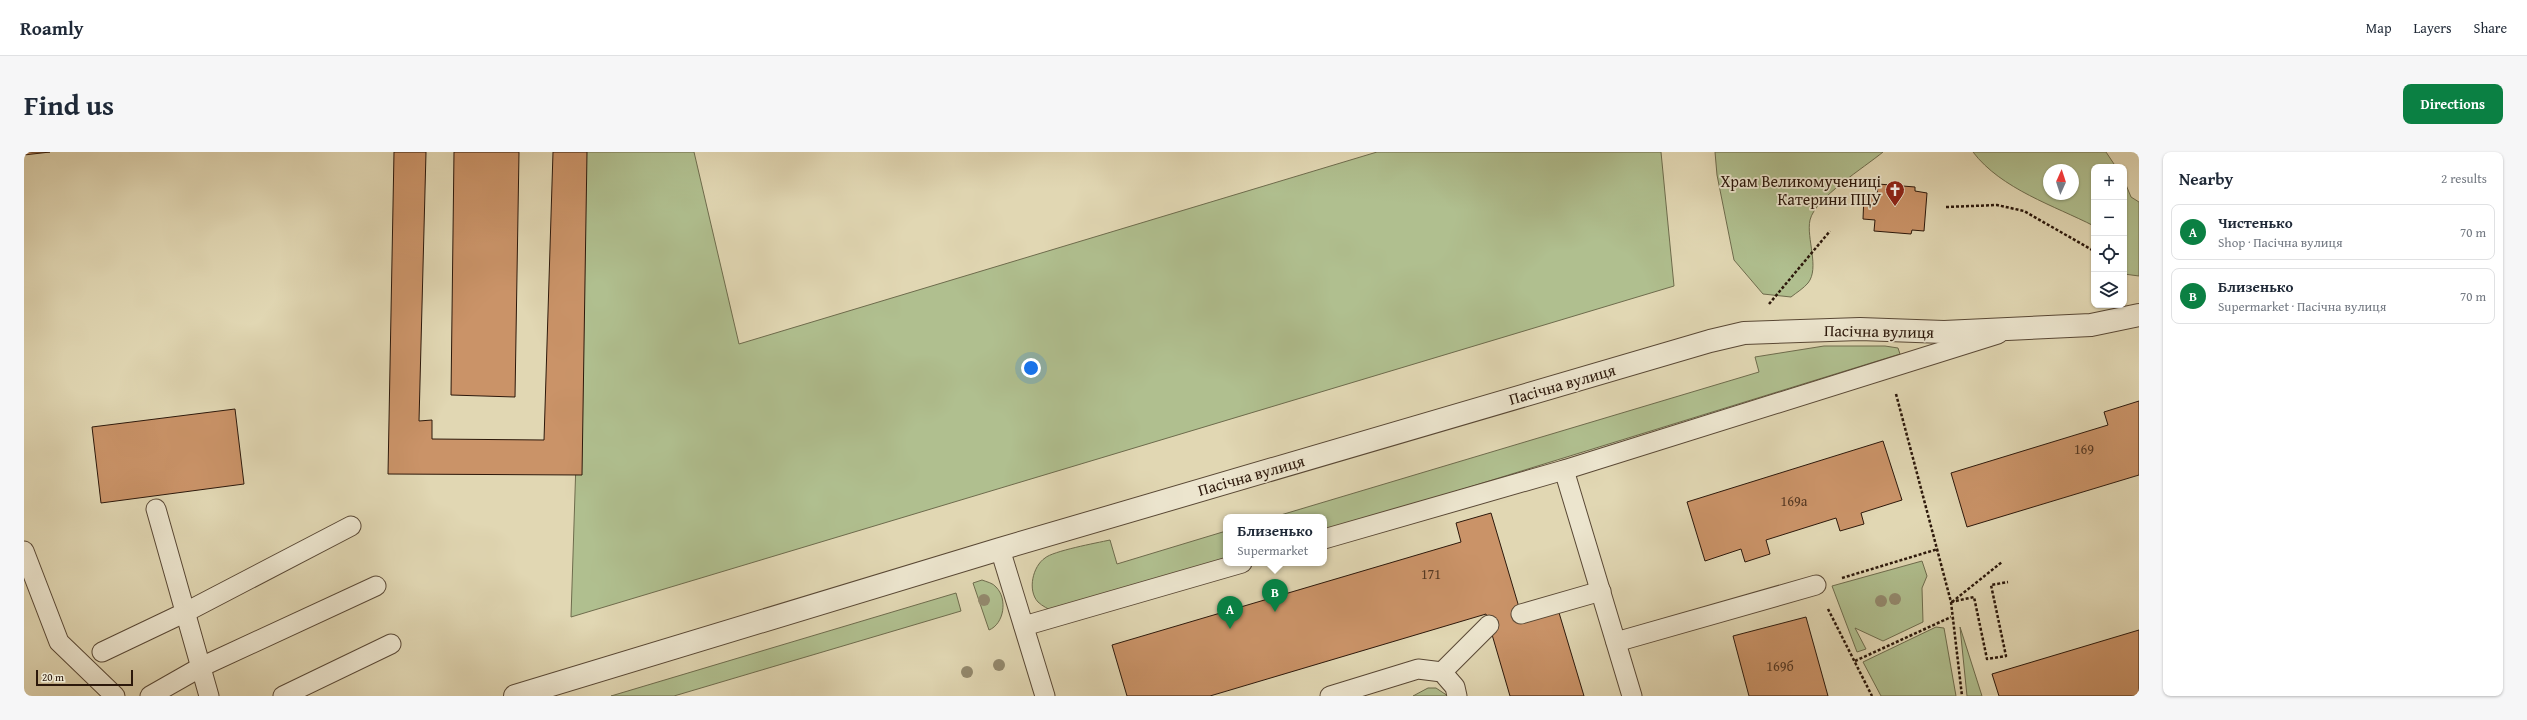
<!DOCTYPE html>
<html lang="en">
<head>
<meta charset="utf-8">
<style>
	:root { --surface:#fff; --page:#f6f6f7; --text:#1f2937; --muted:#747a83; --line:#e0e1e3; --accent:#0b8043 }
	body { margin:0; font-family:"Gentium Book Plus",serif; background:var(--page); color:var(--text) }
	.controls { position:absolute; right:12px; top:12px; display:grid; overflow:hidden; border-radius:8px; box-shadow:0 1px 3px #0004 }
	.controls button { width:36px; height:36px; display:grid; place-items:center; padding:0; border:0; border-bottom:1px solid var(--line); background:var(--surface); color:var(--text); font:20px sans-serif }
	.compass { position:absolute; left:2019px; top:12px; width:36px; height:36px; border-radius:50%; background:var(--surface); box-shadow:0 1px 3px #0004; rotate:3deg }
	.scale { position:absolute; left:12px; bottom:10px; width:97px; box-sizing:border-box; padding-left:4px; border:2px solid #2c180b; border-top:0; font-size:11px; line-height:14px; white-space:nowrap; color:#2c180b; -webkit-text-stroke:3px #ece5ce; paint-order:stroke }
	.you { position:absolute; left:1007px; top:216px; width:14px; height:14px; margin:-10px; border:3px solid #fff; border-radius:50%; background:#1a73e8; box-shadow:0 0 0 6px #1a73e833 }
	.badge { display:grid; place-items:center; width:26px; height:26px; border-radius:50%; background:var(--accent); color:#fff; font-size:13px; font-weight:700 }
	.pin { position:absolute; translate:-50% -33px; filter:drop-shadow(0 1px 2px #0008) }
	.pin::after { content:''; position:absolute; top:21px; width:14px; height:12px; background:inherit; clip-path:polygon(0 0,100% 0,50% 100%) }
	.popup { position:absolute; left:1199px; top:362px; width:104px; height:52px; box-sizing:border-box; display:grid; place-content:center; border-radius:8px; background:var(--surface); filter:drop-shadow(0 1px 3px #0005); font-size:13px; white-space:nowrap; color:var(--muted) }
	.popup b { font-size:15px; color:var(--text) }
	.popup::after { content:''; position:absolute; left:50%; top:100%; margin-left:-8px; border:8px solid transparent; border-top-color:var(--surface) }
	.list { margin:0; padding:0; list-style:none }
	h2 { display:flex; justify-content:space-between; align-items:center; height:52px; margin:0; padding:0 16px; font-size:17px }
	h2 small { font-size:13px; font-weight:400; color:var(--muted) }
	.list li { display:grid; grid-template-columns:26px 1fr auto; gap:12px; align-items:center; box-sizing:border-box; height:56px; margin:0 8px 8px; padding:0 8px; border:1px solid var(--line); border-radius:8px }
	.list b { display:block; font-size:15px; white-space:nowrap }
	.list p { margin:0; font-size:13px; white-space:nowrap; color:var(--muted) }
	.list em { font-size:13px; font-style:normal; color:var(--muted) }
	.icon { flex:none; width:22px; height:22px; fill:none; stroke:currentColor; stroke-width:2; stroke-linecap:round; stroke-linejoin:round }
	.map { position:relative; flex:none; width:2115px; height:544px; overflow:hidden; border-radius:8px }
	header { display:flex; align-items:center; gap:24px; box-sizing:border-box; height:56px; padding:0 20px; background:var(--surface); border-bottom:1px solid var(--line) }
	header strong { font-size:19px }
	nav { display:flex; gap:22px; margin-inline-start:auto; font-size:14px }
	.intro { display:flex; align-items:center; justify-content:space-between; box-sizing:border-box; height:96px; padding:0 24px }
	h1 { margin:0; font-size:28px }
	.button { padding:10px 18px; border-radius:8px; background:var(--accent); color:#fff; font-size:14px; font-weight:700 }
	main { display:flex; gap:24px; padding:0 24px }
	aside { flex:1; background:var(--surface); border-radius:8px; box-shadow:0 1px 3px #0004 }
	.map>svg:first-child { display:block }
</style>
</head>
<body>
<header>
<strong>Roamly</strong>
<nav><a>Map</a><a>Layers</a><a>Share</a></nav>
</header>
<div class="intro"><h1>Find us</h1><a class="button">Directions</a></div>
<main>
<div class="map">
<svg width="2115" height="544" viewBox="0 0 2115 544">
	<rect width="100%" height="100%" fill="#e1d7b3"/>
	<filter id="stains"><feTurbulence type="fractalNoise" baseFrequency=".005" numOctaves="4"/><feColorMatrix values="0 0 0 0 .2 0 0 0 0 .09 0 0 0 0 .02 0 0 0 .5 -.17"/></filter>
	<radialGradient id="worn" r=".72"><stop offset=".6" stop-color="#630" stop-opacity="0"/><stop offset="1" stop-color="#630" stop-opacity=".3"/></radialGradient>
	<g fill="#b0bf8f" stroke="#6e6c4d" fill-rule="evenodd">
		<polygon points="562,0 670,0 715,192 1353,0 1637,0 1650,134 547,465"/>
		<path d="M 1691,0 L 1859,0 C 1841,15 1791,46 1786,68 C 1782,86 1796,116 1784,131 C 1780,136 1772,141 1767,145 L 1739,142 L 1710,108 L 1693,23 Z"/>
		<path d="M 1949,0 L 2082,0 L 2092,15 L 2070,15 L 2070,74 C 2031,54 1977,37 1949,0 ZM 2025,18 L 2049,18 L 2049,42 L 2025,42 Z"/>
		<polygon points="2100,28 2107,45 2115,50 2115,124 2100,122"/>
		<polygon points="1800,194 1861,194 1874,196 1876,202 1300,380 1300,365 1250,365 1735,220 1731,205"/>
		<path d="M 1202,379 L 1202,410 L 1029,460 C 1025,457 1018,454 1014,450 C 1003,438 1009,414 1021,406 C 1029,399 1072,391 1086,388 L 1093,412 Z"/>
		<polygon points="1898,409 1903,424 1898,436 1899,470 1859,489 1831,476 1842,497 1833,500 1808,434"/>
		<path d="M 958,428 C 963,430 969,431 972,435 C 984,447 980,472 965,478 L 949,431 Z"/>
		<polygon points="932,441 937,459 650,544 587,544"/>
		<polygon points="1912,475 1920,476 1932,544 1857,544 1839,510"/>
		<polygon points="1936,475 1958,544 1943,544"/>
		<polygon points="1404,536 1412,536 1424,544 1389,544"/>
	</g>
	<g fill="#ca9368" stroke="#2c180b">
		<polygon points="0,0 26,0 0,3"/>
		<polygon points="370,0 402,0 395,269 408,268 408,287 520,288 529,0 563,0 558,323 364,322"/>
		<polygon points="430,0 495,0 491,245 427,243"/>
		<polygon points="1854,32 1891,35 1891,39 1903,41 1900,79 1888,78 1887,82 1850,79 1851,68 1839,67 1840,43 1853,44"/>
		<polygon points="2115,249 2115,323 1943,375 1927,321 2084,273 2080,260"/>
		<polygon points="211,257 220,332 77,351 68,275"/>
		<polygon points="1859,289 1878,348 1837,361 1840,372 1816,379 1812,366 1742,388 1746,402 1721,410 1717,397 1681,409 1663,350"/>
		<polygon points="1467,361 1497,462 1533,454 1560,544 1486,544 1462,462 1186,544 1103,544 1088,493 1437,390 1432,371"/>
		<polygon points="1782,465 1804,544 1725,544 1709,484"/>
		<polygon points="2115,478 2115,544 1975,544 1968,522"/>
	</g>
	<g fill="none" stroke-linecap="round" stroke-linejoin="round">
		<g stroke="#594835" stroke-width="21">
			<g id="service">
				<polyline points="1540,318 1608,544"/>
				<polyline points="132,357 185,544"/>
				<polyline points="1300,387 1540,318 1974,182"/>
				<polyline points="976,397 1021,544"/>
				<polyline points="0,399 35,490 91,544"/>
				<polyline points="1497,462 1577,439"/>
				<polyline points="1000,474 1218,411"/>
				<polyline points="1592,490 1792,433"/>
				<polyline points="78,500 162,460 327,374"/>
				<polyline points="1418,520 1465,473"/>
				<polyline points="126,544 177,515 352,434"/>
				<polyline points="259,544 367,492"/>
				<polyline points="1306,544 1394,517 1418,520 1431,535 1433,544"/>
			</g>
		</g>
		<g stroke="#594835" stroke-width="24">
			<polyline id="minor" points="491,544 976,397 1686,189 1720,181 1836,177 1920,180 2067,173 2115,163"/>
		</g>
		<g stroke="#2c180b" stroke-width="2.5" stroke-dasharray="3 2" stroke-linecap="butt">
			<polyline points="1922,55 1973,53 2000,59 2070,99"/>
			<polyline points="1745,152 1806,79"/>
			<polyline points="1872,242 1927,450 1938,544"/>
			<polyline points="1818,426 1914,397"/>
			<polyline points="1927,450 1950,445 1963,507 1982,504 1967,433 1984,430"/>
			<polyline points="1928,450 1978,410"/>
			<polyline points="1804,457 1848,544"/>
			<polyline points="1831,509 1927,465"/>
		</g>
		<use href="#service" stroke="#ece5ce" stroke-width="19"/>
		<use href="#minor" stroke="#ece5ce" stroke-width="22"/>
	</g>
	<g fill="#93896d">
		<circle cx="1871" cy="447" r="6"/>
		<circle cx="960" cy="448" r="6"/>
		<circle cx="1857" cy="449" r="6"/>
		<circle cx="975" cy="513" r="6"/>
		<circle cx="943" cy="520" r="6"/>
	</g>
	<defs>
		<g id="church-pin" transform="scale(1)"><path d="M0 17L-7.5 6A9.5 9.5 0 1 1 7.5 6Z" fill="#8f2418" stroke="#ece5ce"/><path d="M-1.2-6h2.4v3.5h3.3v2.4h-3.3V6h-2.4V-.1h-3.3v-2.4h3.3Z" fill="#fff"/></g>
	</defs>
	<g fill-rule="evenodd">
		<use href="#church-pin" x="1871" y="38"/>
	</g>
	<g text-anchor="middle" stroke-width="3.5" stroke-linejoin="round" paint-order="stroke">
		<g font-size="14" fill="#543722">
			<text x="2060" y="302">169</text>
			<text x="1770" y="354">169а</text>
			<text x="1407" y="427">171</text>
			<text x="1756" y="519">169б</text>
		</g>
		<g font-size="16" fill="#2c180b" stroke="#ece5ce" text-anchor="end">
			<text x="1857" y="35">Храм Великомучениці<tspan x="1857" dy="18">Катерини ПЦУ</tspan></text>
		</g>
		<g font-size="16" fill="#2c180b" stroke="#ece5ce">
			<text transform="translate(1855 179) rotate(1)" y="6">Пасічна вулиця</text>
			<text transform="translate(1538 232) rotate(-16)" y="6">Пасічна вулиця</text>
			<text transform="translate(1227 323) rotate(-16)" y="6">Пасічна вулиця</text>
		</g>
	</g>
	<rect width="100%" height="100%" filter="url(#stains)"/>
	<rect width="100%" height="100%" fill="url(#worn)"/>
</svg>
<div class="controls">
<button>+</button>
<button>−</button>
<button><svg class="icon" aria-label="locate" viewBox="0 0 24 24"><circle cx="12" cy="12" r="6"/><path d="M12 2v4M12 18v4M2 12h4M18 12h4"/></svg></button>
<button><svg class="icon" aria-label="layers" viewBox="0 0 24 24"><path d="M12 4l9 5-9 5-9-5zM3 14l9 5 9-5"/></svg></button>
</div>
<svg class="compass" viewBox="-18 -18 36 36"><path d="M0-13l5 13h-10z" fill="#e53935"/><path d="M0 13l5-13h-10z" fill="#747a83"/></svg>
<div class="scale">20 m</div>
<div class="you"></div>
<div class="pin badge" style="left:1206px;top:477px">A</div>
<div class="pin badge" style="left:1251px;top:460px">B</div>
<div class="popup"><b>Близенько</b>Supermarket</div>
</div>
<aside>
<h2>Nearby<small>2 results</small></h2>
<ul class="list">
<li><span class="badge">A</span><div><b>Чистенько</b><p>Shop · Пасічна вулиця</p></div><em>70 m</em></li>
<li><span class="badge">B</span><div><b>Близенько</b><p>Supermarket · Пасічна вулиця</p></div><em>70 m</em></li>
</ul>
</aside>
</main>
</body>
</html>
